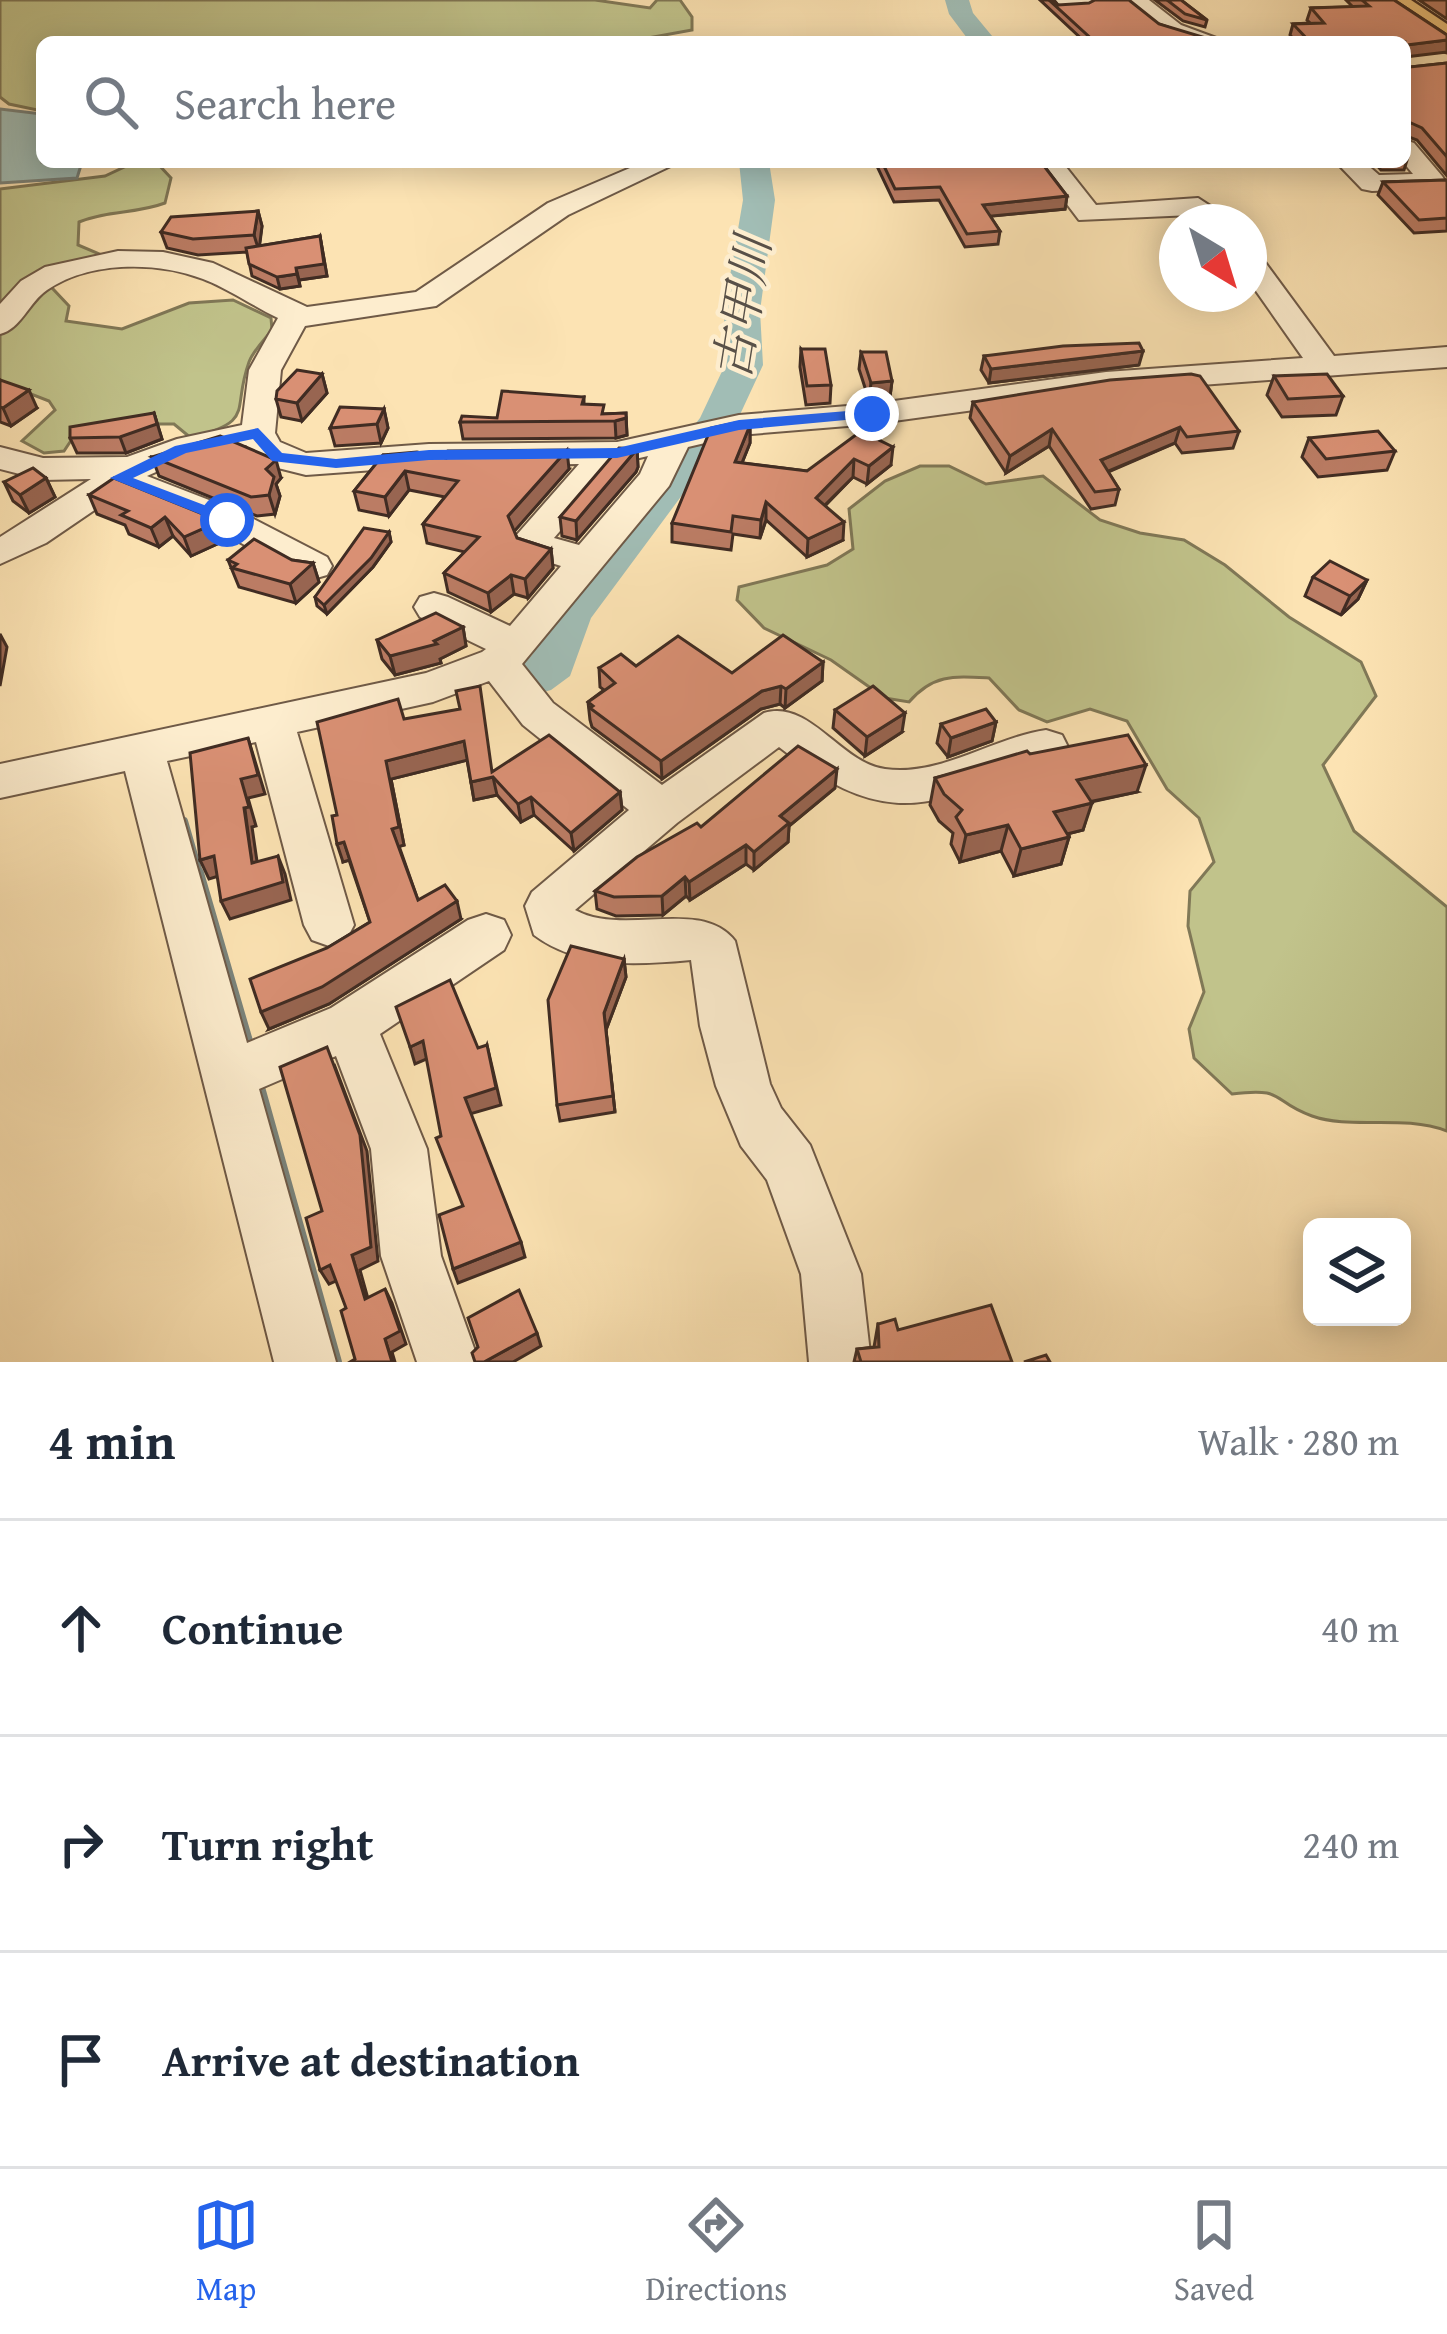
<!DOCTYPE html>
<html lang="en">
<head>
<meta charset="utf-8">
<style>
	:root { --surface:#fff; --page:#f6f6f7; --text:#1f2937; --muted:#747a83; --line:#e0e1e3; --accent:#2563eb }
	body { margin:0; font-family:"Gentium Book Plus","Noto Serif JP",serif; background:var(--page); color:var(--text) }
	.controls { position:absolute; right:36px; bottom:36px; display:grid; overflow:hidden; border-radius:18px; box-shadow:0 6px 30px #0003 }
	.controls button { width:108px; height:108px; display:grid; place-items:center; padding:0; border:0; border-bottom:3px solid var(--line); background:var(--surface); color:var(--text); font:60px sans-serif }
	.compass { position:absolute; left:1159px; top:204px; width:108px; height:108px; border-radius:50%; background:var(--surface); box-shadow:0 6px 30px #0003; rotate:142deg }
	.stop { position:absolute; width:36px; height:36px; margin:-27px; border:9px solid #2563eb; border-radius:50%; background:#fff }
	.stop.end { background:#2563eb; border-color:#fff; box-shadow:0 3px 12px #0008 }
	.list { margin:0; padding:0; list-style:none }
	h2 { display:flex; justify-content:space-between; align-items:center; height:156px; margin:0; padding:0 48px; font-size:51px }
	h2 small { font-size:39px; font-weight:400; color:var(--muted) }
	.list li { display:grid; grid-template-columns:78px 1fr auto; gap:36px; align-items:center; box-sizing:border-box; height:216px; padding:0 48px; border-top:3px solid var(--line) }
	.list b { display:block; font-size:45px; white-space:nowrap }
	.list em { font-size:39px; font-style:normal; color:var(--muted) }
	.icon { flex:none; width:66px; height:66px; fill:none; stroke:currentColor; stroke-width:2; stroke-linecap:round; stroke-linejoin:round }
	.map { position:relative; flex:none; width:1447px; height:1362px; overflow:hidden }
	.search { position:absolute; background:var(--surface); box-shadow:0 6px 30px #0003; left:36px; right:36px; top:36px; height:132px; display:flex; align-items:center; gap:30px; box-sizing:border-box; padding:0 42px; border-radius:18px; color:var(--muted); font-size:45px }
	.sheet { height:804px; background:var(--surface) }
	nav { display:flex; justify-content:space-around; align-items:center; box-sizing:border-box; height:168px; border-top:3px solid var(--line); background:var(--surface); font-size:33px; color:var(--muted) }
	nav a { display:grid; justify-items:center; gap:6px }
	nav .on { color:var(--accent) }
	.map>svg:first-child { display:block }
</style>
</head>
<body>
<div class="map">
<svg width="1447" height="1362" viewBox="0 0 1447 1362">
	<rect width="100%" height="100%" fill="#fce3b3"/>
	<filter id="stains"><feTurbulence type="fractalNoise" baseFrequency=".00167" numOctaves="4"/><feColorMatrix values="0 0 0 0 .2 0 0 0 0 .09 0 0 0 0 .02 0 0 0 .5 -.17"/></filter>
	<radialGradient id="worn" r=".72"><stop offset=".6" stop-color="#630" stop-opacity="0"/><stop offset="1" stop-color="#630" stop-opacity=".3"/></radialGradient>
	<g fill="#c1c38b" stroke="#807857" stroke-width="3">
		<polygon points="0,0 595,0 650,8 657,0 680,0 692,17 692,30 626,42 42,42 42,111 9,104 0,97"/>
		<path d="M 135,162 L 157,163 L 171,178 L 165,203 C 136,214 108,210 79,222 L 78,245 L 104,256 L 38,273 L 69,306 L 66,321 L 122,329 L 189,303 L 233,300 L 271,318 L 272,330 C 265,339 253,351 249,362 C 231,412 257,420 191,438 L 174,424 L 136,424 L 72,439 L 64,451 L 44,453 L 22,441 L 55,410 L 49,401 L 0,382 L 0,189 L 105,176 Z"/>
		<path d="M 920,466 L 949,466 L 986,484 L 1043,476 L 1100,520 L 1140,533 L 1184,540 L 1225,565 L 1289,617 L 1361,662 L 1376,696 L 1323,765 L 1354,831 L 1447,907 L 1447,1131 C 1402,1114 1351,1130 1312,1116 C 1270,1101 1287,1087 1232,1094 L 1194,1058 L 1189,1029 L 1204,992 L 1188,926 L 1190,891 L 1214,862 L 1199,818 L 1167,789 L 1127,721 L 1090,709 L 1047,722 L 1019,710 L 989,678 C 954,676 933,674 909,702 L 885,698 L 831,660 L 764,628 L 737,600 L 739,587 L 827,565 L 853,549 L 849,509 L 885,481 Z"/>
	</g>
	<polygon fill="#a1bdb5" stroke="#7a837b" stroke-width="3" points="0,109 42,114 42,162 82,162 77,178 0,183"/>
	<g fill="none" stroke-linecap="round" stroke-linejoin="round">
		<polyline stroke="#7a837b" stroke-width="8" points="184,821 200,876"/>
		<g stroke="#7a837b" stroke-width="10">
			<polyline points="199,873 250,1048"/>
			<polyline points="258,1080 337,1362"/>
		</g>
		<g fill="#a1bdb5" fill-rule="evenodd">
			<polygon points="945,0 969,0 973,13 997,42 970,42 949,14"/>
			<polygon points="739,162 769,162 775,200 760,311 763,365 737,421 591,618 570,676 551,690 534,695 517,690 510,678 532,655 553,603 700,418 725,365 724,311 743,200"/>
		</g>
		<g stroke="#6f5a47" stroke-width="4">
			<g id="minor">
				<polygon points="1055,0 1098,0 1087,6 1056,8"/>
				<path d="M 1125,0 L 1149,0 L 1181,25 L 1227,42 C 1183,42 1156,33 1125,0 Z"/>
				<polygon points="1405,140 1414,143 1442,176 1446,182 1442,188 1372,191 1362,189 1336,162 1364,162 1379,175 1413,174 1403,162"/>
				<path d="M 644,162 L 679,162 L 568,215 L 436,306 L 305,326 L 281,370 L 275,433 L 280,442 L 306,453 L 429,444 L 617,442 L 739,415 L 872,404 L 1106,372 L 1303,358 L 1249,281 L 1249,251 L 1259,254 L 1334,356 L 1447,347 L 1447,367 L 1106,392 L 872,424 L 739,435 L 688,447 L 669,486 L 522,664 L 553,703 L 662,785 L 764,713 C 810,699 840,763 885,769 C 940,777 992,738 1046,730 L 1062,735 L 1068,747 L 1062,759 C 934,799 897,839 779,747 L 677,823 L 575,910 C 624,937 701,897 735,941 L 770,1084 L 781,1108 L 810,1145 L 861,1274 L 871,1362 L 809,1362 L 801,1274 L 767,1180 L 741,1146 L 716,1086 L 700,1026 L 691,960 C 637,965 580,969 534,935 L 525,906 L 532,892 L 629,810 L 523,725 L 489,681 L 433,702 L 297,732 L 354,925 L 346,940 L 329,946 L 312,940 L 304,925 L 256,742 L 167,761 L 247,1043 L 331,1008 L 468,920 L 486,914 L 504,920 L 511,935 L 504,950 L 380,1034 L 427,1149 L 441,1256 L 479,1362 L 417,1362 L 381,1256 L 371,1149 L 336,1056 L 259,1089 L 336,1362 L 274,1362 L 125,771 L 0,798 L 0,764 L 426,673 L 482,652 L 486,649 L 420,617 L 414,607 L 420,597 L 434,593 L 448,597 L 510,626 L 561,566 L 521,553 L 514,538 L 579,464 L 429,466 L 306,475 L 266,465 L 246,445 L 241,446 L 185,459 L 147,476 L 240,512 L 327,557 L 332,566 L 327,575 L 313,579 L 299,575 L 214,528 L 121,492 L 46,543 L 0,564 L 0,537 L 91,479 L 43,480 L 0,469 L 0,447 L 43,458 L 127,457 L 177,439 L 242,425 L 249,370 L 278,318 C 253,306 229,289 203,279 C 156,261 89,261 47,290 C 29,302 21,329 0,334 L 0,304 L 21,281 L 45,267 L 118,251 L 163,252 L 213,263 L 307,307 L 416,292 L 548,203 ZM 648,456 L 640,474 L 579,545 L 554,538 L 618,463 Z"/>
				<polygon points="1035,162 1062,162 1096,205 1198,198 1235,222 1203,222 1192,215 1079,220"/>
			</g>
		</g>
		<g stroke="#402c23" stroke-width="5">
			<polygon id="major" points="1381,0 1411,0 1447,24 1447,44"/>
		</g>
		<use href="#minor" fill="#fdedce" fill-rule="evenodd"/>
		<use href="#major" fill="#eec27a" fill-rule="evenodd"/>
	</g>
	<g fill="#bb7c64" stroke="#402c23" stroke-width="3">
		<polygon points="1040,0 1054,0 1058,5 1159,24 1210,42 1085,42"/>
		<polygon points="1155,0 1181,0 1207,20 1205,27 1183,21"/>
		<polygon points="1346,0 1394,0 1447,35 1447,53 1405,42 1296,42 1290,35 1293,24 1310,23 1307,20 1311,8 1353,7"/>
		<polygon points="1419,0 1447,0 1447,19"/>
		<polygon points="1447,63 1447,176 1417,140 1406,136 1410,67"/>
		<polygon points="1405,152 1408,157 1404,170 1381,170 1374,162 1405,162"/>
		<polygon points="875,162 1041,162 1067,196 1065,209 990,216 1000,231 998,244 965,247 939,200 894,202"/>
		<polygon points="1447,180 1447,231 1414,233 1378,195 1383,182"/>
		<polygon points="258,211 262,226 259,246 320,236 327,276 299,280 300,286 280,289 252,276 247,252 198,255 167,248 161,232"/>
		<polygon points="801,349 831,385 830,403 806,405 800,367"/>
		<polygon points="861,352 892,381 890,397 869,400 859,369"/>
		<polygon points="984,356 1139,365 989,383 981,370"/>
		<polygon points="322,374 327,393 302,421 281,417 276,399"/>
		<polygon points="1274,376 1343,396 1336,415 1282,417 1267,395"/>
		<polygon points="0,380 37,408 11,426 0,422"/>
		<polygon points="584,397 584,405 604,414 626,413 627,435 616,438 463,439 460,422 497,418"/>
		<polygon points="973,402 1239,431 1233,448 1182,453 1175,443 1108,472 1119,489 1115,505 1091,509 1049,446 1006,473 970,418"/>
		<polygon points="384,409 388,428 381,443 335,446 330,428"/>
		<polygon points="154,413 162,439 126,453 77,453 70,438"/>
		<polygon points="750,425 750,443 742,463 807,471 880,440 891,465 867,484 853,477 825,506 843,540 807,557 766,520 760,538 733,534 731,550 672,542 672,523"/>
		<polygon points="1309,438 1395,451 1387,470 1318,477 1302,457"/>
		<polygon points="637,449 638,467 636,472 577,540 562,536 560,517"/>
		<polygon points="383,455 569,469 514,531 517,538 551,549 553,568 528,598 514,594 491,612 448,592 444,573 465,552 427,543 423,524 445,497 409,490 389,516 359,510 354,491"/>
		<polygon points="152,457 281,478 276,484 280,496 275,514 257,516 159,476"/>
		<polygon points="46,478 55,497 29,513 13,501 4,482"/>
		<polygon points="89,495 220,521 226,540 191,556 173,536 159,547 129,534 125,525 97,514"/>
		<polygon points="389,532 391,542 373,567 327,614 317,606 315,597"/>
		<polygon points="228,560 292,560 313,563 319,582 296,603 239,587"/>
		<polygon points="1313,577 1367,580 1358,599 1341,615 1305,596"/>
		<polygon points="463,627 466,646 440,659 441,663 395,675 382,659 377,640"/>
		<polygon points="823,662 822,681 785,708 780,704 761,709 662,779 592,727 590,720 588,702 604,690 600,687 599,668 636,666 732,673"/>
		<polygon points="835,710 902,732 865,756 833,728"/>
		<polygon points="404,719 493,771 620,792 622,810 574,851 534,815 521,822 497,795 474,800 467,760 391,779 404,845 399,846 418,900 461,919 329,1004 269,1029 327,948 370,922 349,860 343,862 337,815"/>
		<polygon points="996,722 992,741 948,757 937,743 941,724"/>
		<polygon points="1030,754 1137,792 1091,802 1083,830 1067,834 1069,837 1061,864 1014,876 1001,851 960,862 951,844 953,833 939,821 930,805 935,778"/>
		<polygon points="835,788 789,826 788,842 754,870 746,864 690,900 686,896 663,915 616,916 597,909 595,891 701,827"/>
		<polygon points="624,959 626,977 606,1030 615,1112 560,1121 557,1105"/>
		<polygon points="878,1324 898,1330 1012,1362 854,1362 857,1349 874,1347"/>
	</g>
	<g fill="#986551" stroke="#402c23" stroke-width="3">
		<polygon points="1447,40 1447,52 1405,57 1406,45"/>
		<polygon points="1067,196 1065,209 982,217 983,205"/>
		<polygon points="258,211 262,226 259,251 254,235"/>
		<polygon points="320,236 327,276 299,280 296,268"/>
		<polygon points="297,274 300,286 280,289 277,277"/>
		<polygon points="1143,351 1139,365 989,383 991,369"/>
		<polygon points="322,374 327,393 302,421 297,403"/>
		<polygon points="892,381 890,397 869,400 871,383"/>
		<polygon points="29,390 37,408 11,426 3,408"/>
		<polygon points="384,409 388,428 381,443 377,424"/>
		<polygon points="154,413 162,439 126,453 120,437"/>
		<polygon points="626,418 627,435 616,438 615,421"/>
		<polygon points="750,425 750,443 735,480 735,462"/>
		<polygon points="1180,427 1175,443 1097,476 1101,460"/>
		<polygon points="1052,429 1049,446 1006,473 1010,456"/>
		<polygon points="893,447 891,465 867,484 869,466"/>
		<polygon points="637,449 638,467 636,472 577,540 576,521"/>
		<polygon points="567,450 569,469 511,535 508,516"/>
		<polygon points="854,459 853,477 814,516 816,498"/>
		<polygon points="276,460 281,478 276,484 280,496 275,514 269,495 266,469"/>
		<polygon points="405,471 409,490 389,516 385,497"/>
		<polygon points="46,478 55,497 29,513 20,495"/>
		<polygon points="766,502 766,520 760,538 761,520"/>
		<polygon points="165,517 173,536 159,547 151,528"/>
		<polygon points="220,521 226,540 191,556 184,537"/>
		<polygon points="844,522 843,540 807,557 808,539"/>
		<polygon points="389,532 391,542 373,567 327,614 324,605"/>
		<polygon points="551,549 553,568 528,598 525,579"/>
		<polygon points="313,563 319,582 296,603 290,584"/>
		<polygon points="511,575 514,594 491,612 488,593"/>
		<polygon points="1367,580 1358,599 1341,615 1350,596"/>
		<polygon points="463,627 466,646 440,659 441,663 395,675 390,656 434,641"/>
		<polygon points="0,634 7,647 0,686"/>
		<polygon points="823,662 822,681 785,708 786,689"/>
		<polygon points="781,686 780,704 761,709 662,779 661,761 762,691"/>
		<polygon points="905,713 902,732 865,756 867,737"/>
		<polygon points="996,722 992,741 948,757 951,738"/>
		<polygon points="248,738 265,794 248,798 256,826 252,827 260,882 252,863 241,779"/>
		<polygon points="464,741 468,760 391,779 404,845 398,847 392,829 386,761"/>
		<polygon points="1146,765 1137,792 1069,806 1077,780"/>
		<polygon points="837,769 835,788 789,826 788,842 754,870 754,852 780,816"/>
		<polygon points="493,777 497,795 474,800 471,782"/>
		<polygon points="620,792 622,810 574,851 571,833"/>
		<polygon points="531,797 534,815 521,822 518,804"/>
		<polygon points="1092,803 1083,830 1047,839 1054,812"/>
		<polygon points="1008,825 1001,851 960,862 966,835"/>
		<polygon points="1069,837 1061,864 1014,876 1021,849"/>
		<polygon points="344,842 350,860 343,862 337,844"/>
		<polygon points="746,845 746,864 690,900 689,882"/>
		<polygon points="214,856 222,875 209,879 200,860"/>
		<polygon points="278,856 285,874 291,900 230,919 221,901"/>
		<polygon points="685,877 686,896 663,915 662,896"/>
		<polygon points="457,901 461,919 329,1004 269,1029 261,1012"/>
		<polygon points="624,959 626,977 606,1030 615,1112 604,1013"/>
		<polygon points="423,1041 429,1058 415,1064 410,1047"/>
		<polygon points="487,1045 501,1105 470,1114 465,1098"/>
		<polygon points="334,1064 367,1151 378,1261 360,1270 372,1313 365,1299 352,1255"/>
		<polygon points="521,1242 525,1257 458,1283 453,1269"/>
		<polygon points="330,1265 338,1280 329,1284 320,1270"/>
		<polygon points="385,1289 392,1303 406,1344 392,1352 395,1362 392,1362 385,1339"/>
		<polygon points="537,1333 541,1346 513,1362 484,1362"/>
	</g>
	<g fill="#d99074" stroke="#402c23" stroke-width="3">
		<polygon points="1049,0 1053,0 1058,5 1089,3 1095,0 1129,0 1159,24 1206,38 1210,42 1095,42"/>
		<polygon points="1167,0 1181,0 1207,20 1185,14"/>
		<polygon points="1362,0 1394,0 1447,35 1447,40 1406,45 1405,58 1405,42 1310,42 1293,24 1324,23 1311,8 1369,6"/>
		<polygon points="1405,62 1410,67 1447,63 1447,157 1422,128 1411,123 1405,129"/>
		<polygon points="882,162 1041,162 1067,196 983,205 1000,231 967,234 940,187 895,189"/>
		<polygon points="1447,180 1447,218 1419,220 1383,182"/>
		<polygon points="258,211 254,235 193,239 161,232 171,217"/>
		<polygon points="320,236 324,264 296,268 297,274 277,277 249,264 246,248"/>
		<polygon points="1139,343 1143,351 991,369 984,356 1063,346"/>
		<polygon points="801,349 825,349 831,385 807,386"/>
		<polygon points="861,352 886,352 892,381 871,383"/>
		<polygon points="297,370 322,374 297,403 276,399 277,391"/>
		<polygon points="1191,374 1200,376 1239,431 1187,437 1180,427 1101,460 1119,489 1095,492 1052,429 1010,456 973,402 1110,380"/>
		<polygon points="1327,374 1343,396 1288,399 1274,376"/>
		<polygon points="0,380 29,390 3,408 0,407"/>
		<polygon points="502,391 584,397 582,404 604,405 602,414 626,413 626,418 615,421 460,422 462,416 497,418"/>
		<polygon points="340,407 384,409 377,424 330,428"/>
		<polygon points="154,413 157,424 120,437 70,438 70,427"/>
		<polygon points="735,423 750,425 735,462 807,471 872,423 881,432 875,438 893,447 869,466 854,459 816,498 844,522 808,539 766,502 761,520 733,516 731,532 672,523 711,428"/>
		<polygon points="1378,431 1395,451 1326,459 1309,438"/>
		<polygon points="220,436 276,460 266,469 274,477 269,495 251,497 152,457"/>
		<polygon points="619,448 637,449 576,521 560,517"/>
		<polygon points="567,450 508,516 517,538 551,549 525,579 511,575 488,593 444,573 479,537 423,524 458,481 405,471 385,497 354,491 383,455 417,452 446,458 448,451"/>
		<polygon points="33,468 46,478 20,495 4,482"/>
		<polygon points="114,478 220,521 184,537 165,517 151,528 121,515 128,511 89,495"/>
		<polygon points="364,528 389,532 371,558 324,605 315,597"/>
		<polygon points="254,539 292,560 313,563 290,584 232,568 237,564 228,560"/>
		<polygon points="1330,561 1367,580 1350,596 1313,577"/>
		<polygon points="436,613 463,627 434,641 437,644 390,656 377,640"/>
		<polygon points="783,635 823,662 786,689 781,686 762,691 661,761 590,708 593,706 588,702 615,683 599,668 621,654 636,666 678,636 732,673"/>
		<polygon points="480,686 492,772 549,735 620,792 571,833 531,797 518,804 493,777 471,782 464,741 386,761 399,827 392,829 418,900 445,885 457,901 322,987 261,1012 250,979 327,948 370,922 344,842 337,844 332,816 337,815 317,722 398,699 404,719 460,709 456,691"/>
		<polygon points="873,686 905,713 867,737 835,710"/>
		<polygon points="986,709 996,722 951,738 941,724"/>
		<polygon points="1128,735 1146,765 1077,780 1092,803 1054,812 1069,837 1021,849 1008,825 966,835 956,817 962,810 944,794 935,778 1027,751 1030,754"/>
		<polygon points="248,738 258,775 241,779 249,807 244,808 252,863 278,856 283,882 221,901 214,856 200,860 190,753"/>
		<polygon points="798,746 837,769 780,816 789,823 754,852 746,845 689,882 685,877 662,896 614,897 595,891 637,857 697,823 701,827"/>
		<polygon points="571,946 624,959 604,1013 613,1096 557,1105 548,1000"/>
		<polygon points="450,980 478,1048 487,1045 496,1088 465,1098 521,1242 453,1269 439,1215 463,1206 436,1138 441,1136 423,1041 410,1047 396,1007"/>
		<polygon points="327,1047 360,1135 371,1247 352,1255 365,1299 385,1289 400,1331 385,1339 392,1362 350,1362 355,1359 341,1311 346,1308 330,1265 320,1270 306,1218 322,1211 280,1067"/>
		<polygon points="519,1290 537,1333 484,1362 475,1362 472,1353 478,1347 468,1318"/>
		<polygon points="991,1305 1012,1362 861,1362 857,1349 879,1347 878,1324 895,1319 898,1330"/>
		<polygon points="1046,1355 1050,1362 1024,1362"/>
	</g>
	<polygon fill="#2563eb" points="872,409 878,410 878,417 739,430 617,458 429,460 336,468 272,461 253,439 186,453 133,478 233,516 236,520 227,525 110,478 175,446 258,428 282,453 336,459 429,450 617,448 739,420"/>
	<g text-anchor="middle" stroke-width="9" stroke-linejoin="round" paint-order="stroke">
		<g font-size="48" font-style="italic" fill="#585048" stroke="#fdedce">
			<text transform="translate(742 308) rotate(-81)" y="17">古甲川</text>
		</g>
	</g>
	<rect width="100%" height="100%" filter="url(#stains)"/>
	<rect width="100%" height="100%" fill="url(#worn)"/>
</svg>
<div class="controls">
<button><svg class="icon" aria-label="layers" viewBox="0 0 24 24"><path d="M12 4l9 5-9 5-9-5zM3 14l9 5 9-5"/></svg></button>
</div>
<svg class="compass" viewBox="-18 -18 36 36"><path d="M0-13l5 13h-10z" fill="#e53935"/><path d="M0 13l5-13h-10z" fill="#747a83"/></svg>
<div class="stop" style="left:227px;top:520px"></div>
<div class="stop end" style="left:872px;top:414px"></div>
<div class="search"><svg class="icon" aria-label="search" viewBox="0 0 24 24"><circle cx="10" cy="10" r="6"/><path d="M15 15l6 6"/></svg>Search here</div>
</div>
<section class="sheet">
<h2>4 min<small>Walk · 280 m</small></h2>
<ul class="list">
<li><svg class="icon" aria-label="ahead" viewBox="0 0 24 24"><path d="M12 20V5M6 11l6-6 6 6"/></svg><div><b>Continue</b></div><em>40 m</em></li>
<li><svg class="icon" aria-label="right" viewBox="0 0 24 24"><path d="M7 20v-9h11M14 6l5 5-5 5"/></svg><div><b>Turn right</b></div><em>240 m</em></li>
<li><svg class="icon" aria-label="arrive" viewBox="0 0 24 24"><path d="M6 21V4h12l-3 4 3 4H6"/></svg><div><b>Arrive at destination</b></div></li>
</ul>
</section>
<nav>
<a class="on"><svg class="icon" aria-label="map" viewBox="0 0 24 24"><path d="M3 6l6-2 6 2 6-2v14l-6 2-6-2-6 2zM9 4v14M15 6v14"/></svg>Map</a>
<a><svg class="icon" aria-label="directions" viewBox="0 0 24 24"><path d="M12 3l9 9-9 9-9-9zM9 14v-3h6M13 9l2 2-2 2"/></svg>Directions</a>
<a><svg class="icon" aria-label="saved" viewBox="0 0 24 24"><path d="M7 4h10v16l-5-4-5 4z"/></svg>Saved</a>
</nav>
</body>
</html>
